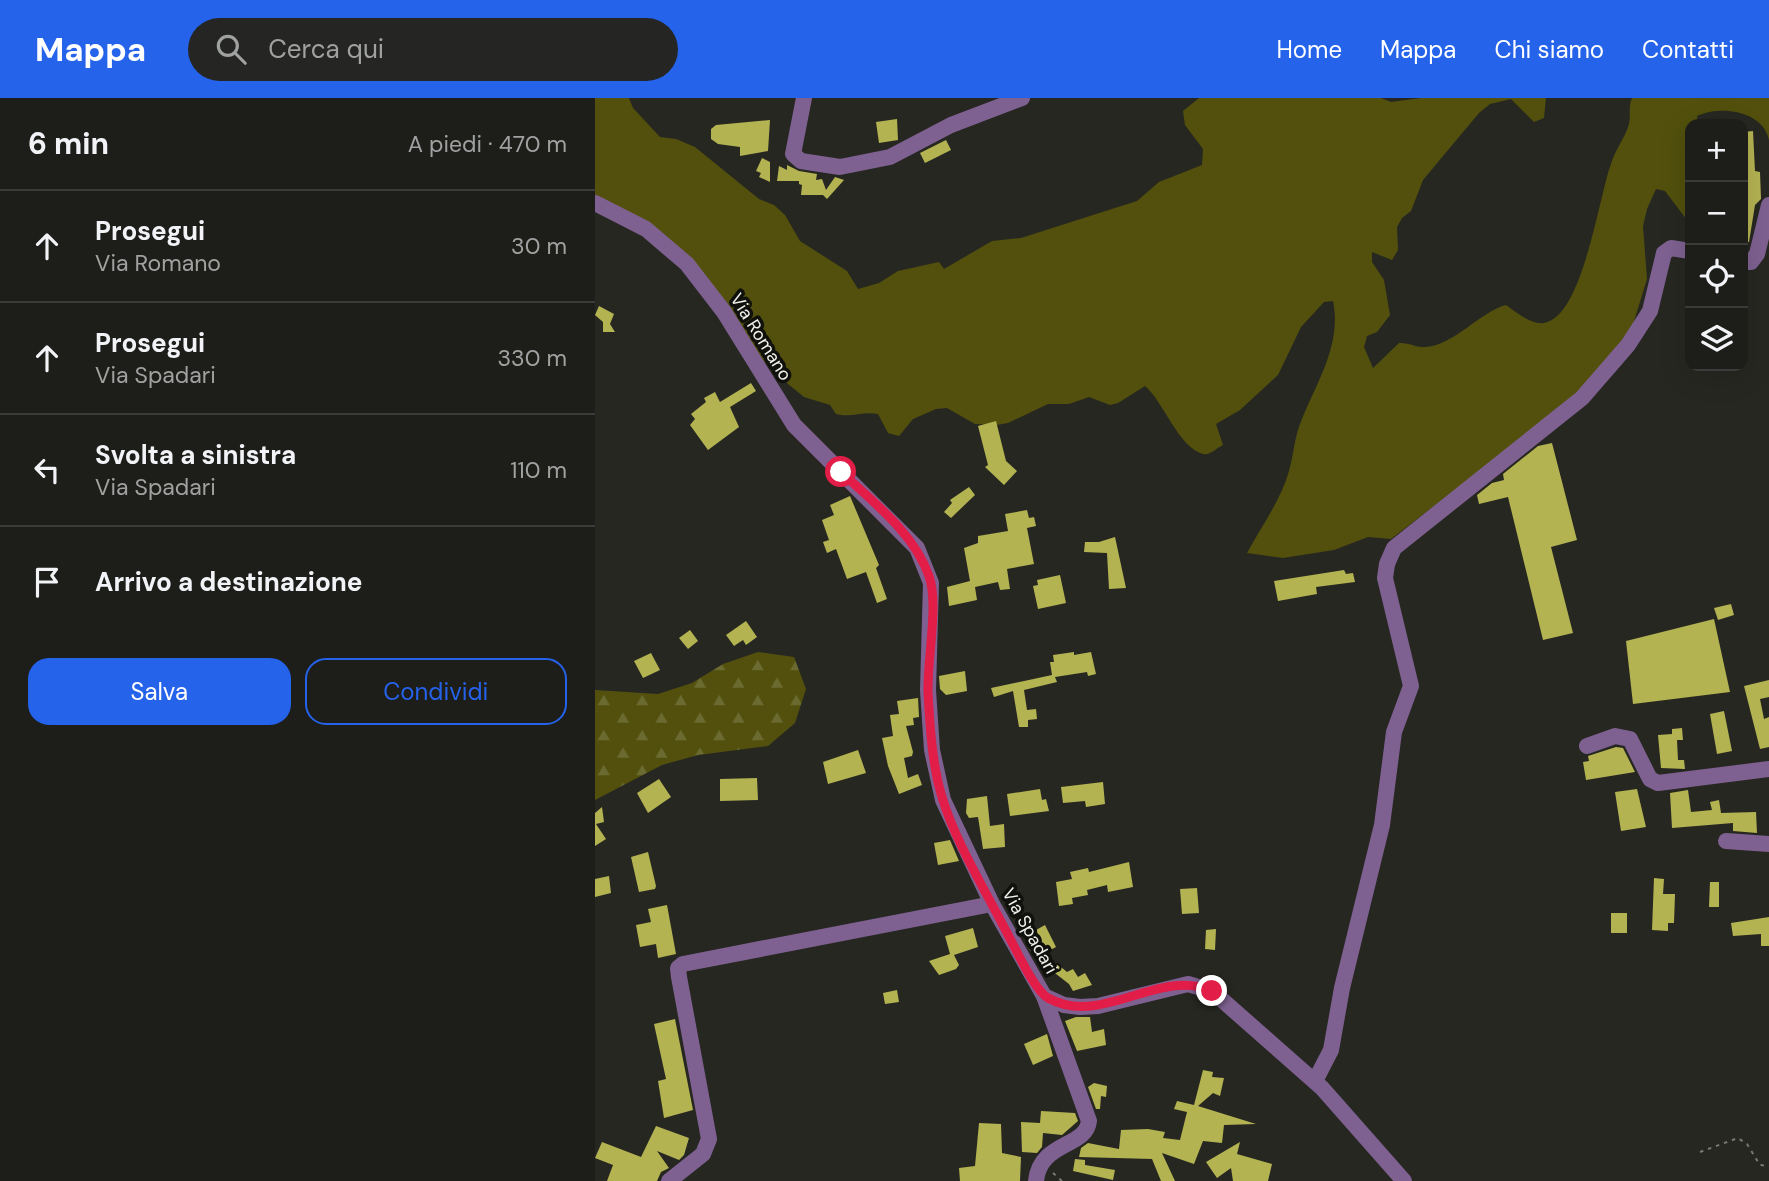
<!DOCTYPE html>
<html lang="it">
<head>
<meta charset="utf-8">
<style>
	:root { --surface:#1d1d1a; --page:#252623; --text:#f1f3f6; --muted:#a0a2a2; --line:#3b3b39; --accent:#2563eb }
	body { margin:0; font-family:"DM Sans",sans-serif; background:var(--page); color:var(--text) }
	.controls { position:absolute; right:21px; top:21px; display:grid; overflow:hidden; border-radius:14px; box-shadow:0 7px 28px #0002 }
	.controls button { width:63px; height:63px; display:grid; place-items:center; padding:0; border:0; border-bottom:2px solid var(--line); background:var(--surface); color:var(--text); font:35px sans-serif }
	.stop { position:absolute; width:21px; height:21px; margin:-16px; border:5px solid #e11d48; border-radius:50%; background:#fff }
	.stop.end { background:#e11d48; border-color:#fff; box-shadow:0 2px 7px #0008 }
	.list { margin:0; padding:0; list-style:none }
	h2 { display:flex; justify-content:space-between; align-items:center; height:91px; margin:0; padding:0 28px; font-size:30px }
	h2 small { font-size:23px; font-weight:400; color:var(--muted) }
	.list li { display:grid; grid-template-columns:46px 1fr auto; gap:21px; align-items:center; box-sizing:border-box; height:112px; padding:0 28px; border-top:2px solid var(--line) }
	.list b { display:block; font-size:26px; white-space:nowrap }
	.list p { margin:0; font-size:23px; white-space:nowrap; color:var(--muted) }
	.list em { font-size:23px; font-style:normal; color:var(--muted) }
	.actions { display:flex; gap:14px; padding:21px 28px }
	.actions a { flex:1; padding:16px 0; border:2px solid var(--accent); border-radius:21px; text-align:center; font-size:24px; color:var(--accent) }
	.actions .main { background:var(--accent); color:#fff }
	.icon { flex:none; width:38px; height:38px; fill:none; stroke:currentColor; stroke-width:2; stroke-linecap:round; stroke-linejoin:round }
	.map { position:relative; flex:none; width:1174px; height:1083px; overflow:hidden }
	header { display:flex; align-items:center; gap:42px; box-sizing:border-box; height:98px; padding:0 35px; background:var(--accent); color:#fff }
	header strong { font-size:33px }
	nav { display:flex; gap:38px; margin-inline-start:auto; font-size:24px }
	.search { width:490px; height:63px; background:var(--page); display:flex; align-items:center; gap:18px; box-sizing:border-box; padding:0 24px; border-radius:38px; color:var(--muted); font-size:26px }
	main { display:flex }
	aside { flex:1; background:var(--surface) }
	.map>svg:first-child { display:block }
</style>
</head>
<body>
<header>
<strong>Mappa</strong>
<div class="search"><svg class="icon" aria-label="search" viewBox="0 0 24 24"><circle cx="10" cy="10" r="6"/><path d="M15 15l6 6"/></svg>Cerca qui</div>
<nav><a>Home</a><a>Mappa</a><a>Chi siamo</a><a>Contatti</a></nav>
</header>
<main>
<aside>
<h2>6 min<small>A piedi · 470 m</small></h2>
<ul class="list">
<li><svg class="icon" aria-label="ahead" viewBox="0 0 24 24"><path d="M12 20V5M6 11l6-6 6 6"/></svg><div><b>Prosegui</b><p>Via Romano</p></div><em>30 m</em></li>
<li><svg class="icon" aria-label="ahead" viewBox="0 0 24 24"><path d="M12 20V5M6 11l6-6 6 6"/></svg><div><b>Prosegui</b><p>Via Spadari</p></div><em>330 m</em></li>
<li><svg class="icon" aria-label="left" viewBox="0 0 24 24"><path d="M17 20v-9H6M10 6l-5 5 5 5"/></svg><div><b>Svolta a sinistra</b><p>Via Spadari</p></div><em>110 m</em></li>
<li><svg class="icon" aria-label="arrive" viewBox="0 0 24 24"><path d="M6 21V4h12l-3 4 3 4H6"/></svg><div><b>Arrivo a destinazione</b></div></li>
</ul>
<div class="actions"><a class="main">Salva</a><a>Condividi</a></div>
</aside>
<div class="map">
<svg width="1174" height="1083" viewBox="0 0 1174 1083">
	<defs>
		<pattern id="forest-firs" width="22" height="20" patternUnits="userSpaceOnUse" patternTransform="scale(1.75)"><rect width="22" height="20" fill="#52500c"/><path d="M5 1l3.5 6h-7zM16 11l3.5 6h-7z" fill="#6b6a30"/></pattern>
	</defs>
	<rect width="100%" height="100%" fill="#272722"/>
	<path fill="#52500c" d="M 0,0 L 34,0 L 38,10 L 65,39 L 81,41 L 100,49 L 164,101 L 179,107 L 190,117 L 205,143 L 252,173 L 263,191 L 284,185 L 303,173 L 344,164 L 349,171 L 397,143 L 426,140 L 542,103 L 564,84 L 607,67 L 608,51 L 590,27 L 588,13 L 604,0 L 786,0 L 796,4 L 826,0 L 951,0 L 949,20 L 939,24 L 916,1 L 895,6 L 884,15 L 828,82 L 816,113 L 807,120 L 802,129 L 803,152 L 797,162 L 777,154 L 777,164 L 789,182 L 795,217 L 782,234 L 772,238 L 769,249 L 778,270 L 804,245 C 813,244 822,250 831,249 C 859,247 885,214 911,207 C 921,214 936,227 949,225 C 988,219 1004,97 1016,66 C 1020,52 1030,40 1034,26 C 1036,17 1033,9 1037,0 L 1174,0 L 1174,42 C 1168,13 1126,7 1102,18 L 1103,26 L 1095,26 L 1095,126 L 1070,93 L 1061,91 L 1052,111 L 1048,128 L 1052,181 L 1036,233 L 979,301 L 796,441 L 773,439 L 739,452 L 688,460 L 652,455 C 666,429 686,402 694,373 C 699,356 699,339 707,321 C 722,284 747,246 738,203 L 729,204 L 706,229 L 683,277 L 645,312 L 621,326 L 628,347 C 622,350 614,358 608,356 C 583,349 569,304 550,288 L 523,305 L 515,307 L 494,299 L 474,306 L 453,306 L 413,325 L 402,327 L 380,326 L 352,310 L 341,311 L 318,321 L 304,338 L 293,335 L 283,316 C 268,313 256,320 241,316 L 235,307 L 209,299 L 193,286 L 182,272 L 169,264 L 128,204 L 46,120 L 0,97 Z"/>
	<polygon fill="url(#forest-firs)" points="163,554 199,559 211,591 200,625 173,648 103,657 67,667 0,702 0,592 63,596 97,585 128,566"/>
	<g fill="#b4b352">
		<polygon points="302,21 303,42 284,45 281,24"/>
		<polygon points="175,22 173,53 145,58 145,49 123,46 116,41 116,31 121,27"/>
		<polygon points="1158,33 1160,73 1165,74 1166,101 1160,107 1154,144 1148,144 1148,34"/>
		<polygon points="351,42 356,52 330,65 325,55"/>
		<polygon points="167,60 175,64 175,84 164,79 166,75 161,73"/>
		<polygon points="192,67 204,73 222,76 221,82 227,81 231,92 240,79 249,82 232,101 228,97 206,97 207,87 204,86 204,83 182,83 184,68 192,72"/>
		<polygon points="4,208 19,216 15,226 20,234 8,234 8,224 0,217"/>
		<polygon points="183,260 193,276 185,281 175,266"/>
		<polygon points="156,285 161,293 135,309 144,329 113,352 95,327 100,321 96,316 111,304 109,300 120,294 125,304"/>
		<polygon points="401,323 411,363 422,373 409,387 390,369 393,367 383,328"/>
		<polygon points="957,345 982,442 956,449 978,535 948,542 913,399 884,406 882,397 897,385 909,382 908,376 943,348"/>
		<polygon points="374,389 380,397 356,420 349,414 357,405 355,402"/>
		<polygon points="255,398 284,467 281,470 292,501 282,505 271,474 252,481 241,451 232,455 228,444 234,442 227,422 239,417 235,407"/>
		<polygon points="432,412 434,420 439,419 441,428 432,430 439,466 412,471 415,491 405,492 403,484 380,489 382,502 354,508 352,489 375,483 369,450 383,445 383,438 413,433 410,416"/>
		<polygon points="520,439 531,490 514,491 512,455 489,454 490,444 504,444"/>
		<polygon points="749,472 751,476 758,475 760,484 721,489 722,496 683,503 679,483"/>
		<polygon points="465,477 471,505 443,511 438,488 443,487 442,482"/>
		<polygon points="1136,506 1139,517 1123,522 1119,510"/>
		<polygon points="1119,521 1135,594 1038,606 1031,543"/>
		<polygon points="151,523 162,539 151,547 148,542 139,548 131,537"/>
		<polygon points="95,532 103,543 93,551 84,540"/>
		<polygon points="479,554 479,557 496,554 501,576 493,578 492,574 460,579 462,584 429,592 432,612 441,611 442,621 433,622 433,629 424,629 418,593 399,599 396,590 457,577 455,564 459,564 458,557"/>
		<polygon points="56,555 65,572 48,580 39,563"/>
		<polygon points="370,573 372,593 351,597 345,591 344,578"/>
		<polygon points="1174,582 1174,599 1165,601 1169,621 1174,619 1174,649 1165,651 1149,588"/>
		<polygon points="323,600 324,619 318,620 319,627 311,628 318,654 317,658 309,660 313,680 323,676 327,687 304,696 293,668 287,640 298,638 295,617 304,616 302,603"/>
		<polygon points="1129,613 1137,653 1122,656 1115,616"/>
		<polygon points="1087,630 1088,642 1082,642 1083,662 1089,662 1090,671 1066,670 1063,637 1077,636 1077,631"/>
		<polygon points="1021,649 1028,650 1040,674 991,682 988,664 994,663 993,658"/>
		<polygon points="263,652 271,675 233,686 228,664"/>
		<polygon points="162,680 163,702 125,703 125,681"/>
		<polygon points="64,681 76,699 53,715 42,695"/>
		<polygon points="508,684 510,706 491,709 490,703 468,705 466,689"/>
		<polygon points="445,691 447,702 451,701 454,713 415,718 412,696"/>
		<polygon points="1042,691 1051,729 1026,733 1020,694"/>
		<polygon points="1093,692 1096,714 1117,712 1115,704 1124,702 1126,715 1161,714 1162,735 1138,733 1138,725 1077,730 1075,695"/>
		<polygon points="392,698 395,728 409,726 410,749 388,751 383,719 374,720 371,715 372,701"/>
		<polygon points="7,709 9,724 1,726 11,741 0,748 0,715"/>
		<polygon points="355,742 364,763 343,767 339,745"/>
		<polygon points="53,754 61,788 60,791 44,794 36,759"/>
		<polygon points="534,764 538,789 513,794 512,787 492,792 493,797 477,800 478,806 464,808 461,784 477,781 475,774 493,770 494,774"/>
		<polygon points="14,778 16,795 0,799 0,781"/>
		<polygon points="1059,780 1069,781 1068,796 1080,796 1079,825 1073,825 1073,833 1057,832"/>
		<polygon points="1115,784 1124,784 1124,809 1114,809"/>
		<polygon points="602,790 604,815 587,816 585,791"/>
		<polygon points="72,807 81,856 63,860 61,846 45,849 41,827 56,824 53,811"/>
		<rect x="1016" y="815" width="16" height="20"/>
		<polygon points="1174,819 1174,848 1166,848 1166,836 1138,838 1136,825"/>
		<polygon points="450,827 461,849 440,860 433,849 446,842 441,832"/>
		<polygon points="378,830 383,849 359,857 364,867 361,871 344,877 334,863 355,856 350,838"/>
		<polygon points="621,831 620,852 610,851 611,832"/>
		<polygon points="461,865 472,874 478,871 483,879 490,875 497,887 478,893 474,886 456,872"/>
		<polygon points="302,892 304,904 290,906 288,895"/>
		<polygon points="481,919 495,919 497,934 509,931 511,947 482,953 470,923"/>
		<polygon points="80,921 98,1012 69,1020 63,983 71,981 59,926"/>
		<polygon points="452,936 458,958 438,967 429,946"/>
		<polygon points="608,972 618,974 617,979 629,980 625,998 618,995 603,1008 661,1026 629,1027 627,1045 608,1043 599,1066 567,1055 580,1083 566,1083 557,1061 484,1059 486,1050 493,1045 524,1051 526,1032 553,1031 570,1034 568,1040 585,1042 592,1014 579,1011 582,1003 599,1007"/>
		<polygon points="499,985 512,988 511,999 506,998 505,1011 501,1011 493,989"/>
		<polygon points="446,1013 480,1015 483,1023 467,1037 448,1035 447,1049 442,1055 427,1054 426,1024 445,1025"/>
		<polygon points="384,1025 406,1026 407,1055 426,1059 425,1083 365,1083 364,1070 380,1068"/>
		<polygon points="61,1028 94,1040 89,1057 84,1062 62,1053 74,1070 66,1074 62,1083 12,1083 18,1067 0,1060 7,1044 46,1059"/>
		<polygon points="645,1044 642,1056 677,1066 673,1083 638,1083 636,1070 622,1080 611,1064"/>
		<polygon points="480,1061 490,1062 490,1067 520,1072 518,1082 478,1073"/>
	</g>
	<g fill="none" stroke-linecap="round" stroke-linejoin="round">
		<g stroke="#787974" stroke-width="2" stroke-dasharray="3.5 5" stroke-linecap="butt">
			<polyline points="1105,1054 1143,1040 1152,1046 1165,1067 1174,1068"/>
			<polyline points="458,1075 467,1083"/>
		</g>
		<g stroke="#7e6191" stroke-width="16">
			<polyline points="209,0 198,56 206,63 245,69 295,59 356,27 427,0"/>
			<polyline points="0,105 51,131 92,166 129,214 199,327 322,450 336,485 333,592 337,652 348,702 397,806 449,898 469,907 485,909 503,908 593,886 617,893 727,990 809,1083"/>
			<polyline points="1148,164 1156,164 1162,156 1174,107"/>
			<polyline points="992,648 1020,638 1035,641 1055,681 1063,685 1174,671"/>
			<polyline points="1131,743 1174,746"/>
			<polyline points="720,983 736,952 747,890 787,727 799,634 816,588 790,480 792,466 799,450 987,300 1033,247 1055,213 1069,155 1076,150 1095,153"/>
			<polyline points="74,1083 108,1056 114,1041 84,879 83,870 88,866 397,806"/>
			<path d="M 441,1083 C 445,1043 491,1050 494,1023 L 449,898"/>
		</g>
	</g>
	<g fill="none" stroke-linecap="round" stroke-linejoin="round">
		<path stroke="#e11d48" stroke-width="9" d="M 246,374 C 278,404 319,435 334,478 C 344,506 332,562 333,594 C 335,629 337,666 347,699 C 360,743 390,792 411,833 C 420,849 439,892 453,900 C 507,930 564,869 617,893"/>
	</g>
	<g text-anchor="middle" stroke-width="7" stroke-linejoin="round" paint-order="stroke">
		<g font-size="18" fill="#f0f1ed" stroke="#10100d">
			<text transform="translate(166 239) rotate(58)" y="6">Via Romano</text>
			<text transform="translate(435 833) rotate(61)" y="6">Via Spadari</text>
		</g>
	</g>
</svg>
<div class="controls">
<button>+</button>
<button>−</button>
<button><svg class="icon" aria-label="locate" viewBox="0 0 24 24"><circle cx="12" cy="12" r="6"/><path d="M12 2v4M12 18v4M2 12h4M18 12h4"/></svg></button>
<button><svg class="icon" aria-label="layers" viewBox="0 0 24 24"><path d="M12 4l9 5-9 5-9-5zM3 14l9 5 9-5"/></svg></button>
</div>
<div class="stop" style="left:246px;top:374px"></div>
<div class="stop end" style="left:617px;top:893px"></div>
</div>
</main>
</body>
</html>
